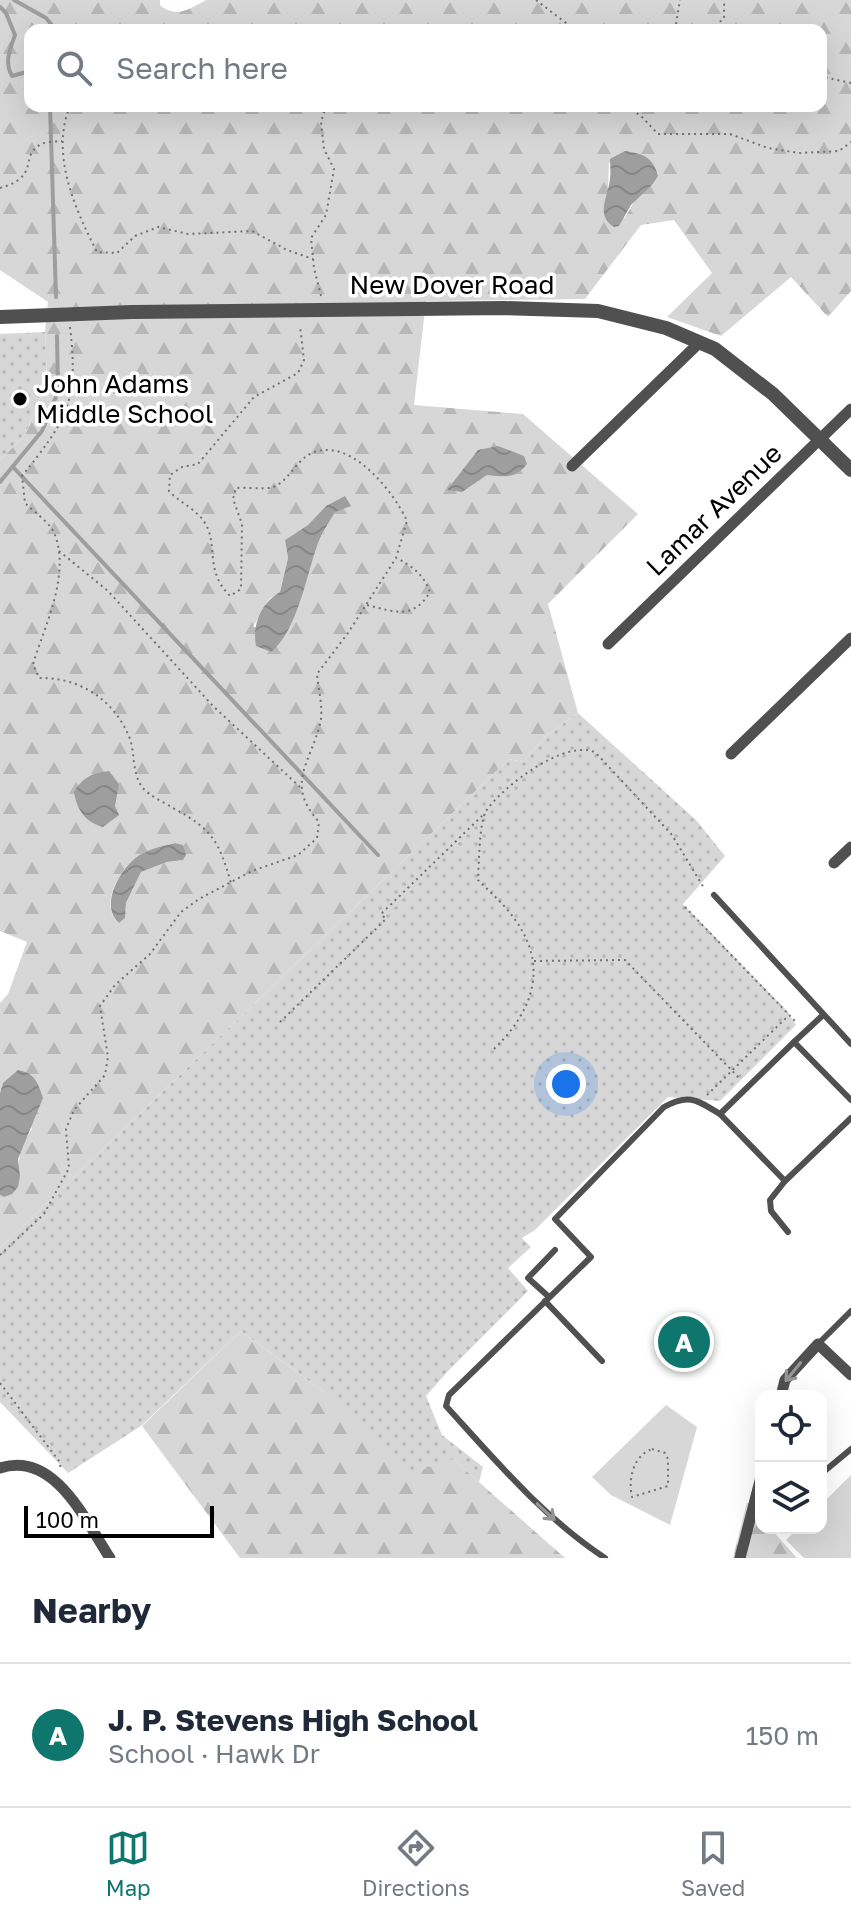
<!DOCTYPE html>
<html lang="en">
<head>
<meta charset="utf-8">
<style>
	:root { --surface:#fff; --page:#f6f6f7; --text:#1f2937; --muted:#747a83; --line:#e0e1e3; --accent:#0f766e }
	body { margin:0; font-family:"Golos Text",sans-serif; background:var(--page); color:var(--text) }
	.controls { position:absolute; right:24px; bottom:24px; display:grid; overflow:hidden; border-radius:16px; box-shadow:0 8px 32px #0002 }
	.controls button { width:72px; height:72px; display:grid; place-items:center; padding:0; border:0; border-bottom:2px solid var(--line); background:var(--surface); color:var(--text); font:40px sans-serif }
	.scale { position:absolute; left:24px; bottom:20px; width:190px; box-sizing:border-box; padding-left:8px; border:4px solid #000; border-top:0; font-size:22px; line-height:28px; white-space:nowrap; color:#000; -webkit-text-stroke:6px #fff; paint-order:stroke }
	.you { position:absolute; left:566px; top:1084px; width:28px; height:28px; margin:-20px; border:6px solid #fff; border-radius:50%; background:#1a73e8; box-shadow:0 0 0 12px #1a73e833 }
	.badge { display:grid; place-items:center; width:52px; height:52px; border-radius:50%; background:var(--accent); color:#fff; font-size:26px; font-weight:700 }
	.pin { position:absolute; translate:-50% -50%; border:4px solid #fff; box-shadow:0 2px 8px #0006 }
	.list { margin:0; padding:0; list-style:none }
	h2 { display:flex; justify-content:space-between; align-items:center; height:104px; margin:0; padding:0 32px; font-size:34px }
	h2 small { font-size:26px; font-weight:400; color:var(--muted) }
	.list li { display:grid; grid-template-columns:52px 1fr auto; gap:24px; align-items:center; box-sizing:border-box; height:144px; padding:0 32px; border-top:2px solid var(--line) }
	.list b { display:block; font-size:30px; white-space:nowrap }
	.list p { margin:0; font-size:26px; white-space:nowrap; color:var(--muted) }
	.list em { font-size:26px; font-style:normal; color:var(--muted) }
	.icon { flex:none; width:44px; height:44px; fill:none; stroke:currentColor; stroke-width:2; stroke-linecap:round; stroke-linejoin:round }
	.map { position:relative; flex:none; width:851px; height:1558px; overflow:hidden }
	.search { position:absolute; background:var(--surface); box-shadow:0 8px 32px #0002; left:24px; right:24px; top:24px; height:88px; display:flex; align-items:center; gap:20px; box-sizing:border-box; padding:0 28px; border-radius:16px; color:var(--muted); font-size:30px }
	.sheet { height:248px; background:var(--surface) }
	nav { display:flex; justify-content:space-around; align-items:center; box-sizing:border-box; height:112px; border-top:2px solid var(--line); background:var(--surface); font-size:22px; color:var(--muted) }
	nav a { display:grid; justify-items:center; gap:4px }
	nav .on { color:var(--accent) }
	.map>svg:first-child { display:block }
</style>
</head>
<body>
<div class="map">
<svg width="851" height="1558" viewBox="0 0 851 1558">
	<defs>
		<pattern id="forest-firs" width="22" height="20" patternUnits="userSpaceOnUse" patternTransform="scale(2)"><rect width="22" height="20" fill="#d7d7d7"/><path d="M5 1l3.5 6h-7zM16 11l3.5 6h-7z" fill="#b7b7b7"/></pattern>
		<pattern id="park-dots" width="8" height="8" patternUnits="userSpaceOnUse" patternTransform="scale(2)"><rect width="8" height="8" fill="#d7d7d7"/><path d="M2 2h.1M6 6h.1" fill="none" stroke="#b7b7b7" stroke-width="1.8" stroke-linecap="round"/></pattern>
		<pattern id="water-waves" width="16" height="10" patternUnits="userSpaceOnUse" patternTransform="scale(2)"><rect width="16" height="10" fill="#9e9e9e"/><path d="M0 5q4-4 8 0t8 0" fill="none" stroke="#868686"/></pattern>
	</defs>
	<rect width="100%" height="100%" fill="#fff"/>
	<g fill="#d7d7d7">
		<polygon points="666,1405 697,1427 670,1525 611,1495 592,1477"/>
		<polygon points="851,1475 851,1558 804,1558 786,1540 798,1528 821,1528 821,1505"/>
	</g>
	<g fill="url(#forest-firs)" fill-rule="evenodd">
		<path d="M 0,0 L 160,0 L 160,5 C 176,19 189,9 206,0 L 851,0 L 851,291 L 828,317 L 791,277 L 721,336 L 667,317 L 712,273 L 674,220 L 641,225 L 585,299 L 426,301 L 414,405 L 523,414 L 638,514 L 548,604 L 578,713 L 546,736 L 523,762 L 509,759 L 0,1248 L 0,1195 L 4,1197 L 20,1176 C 17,1156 21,1145 32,1129 L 3,1083 L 0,1093 L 0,1003 L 8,994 L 27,942 L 0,931 L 0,460 L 25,435 L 47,381 L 45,332 L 48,302 L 0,270 ZM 30,30 L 821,30 L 821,106 L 30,106 ZM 609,162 L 652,185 L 637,197 L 624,219 L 608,191 ZM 326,506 L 335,512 L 318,542 L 291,623 L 253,627 L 269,599 L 280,592 L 288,558 L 285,540 L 308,525 ZM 175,843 L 183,860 L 167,862 L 141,872 L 126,903 L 125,918 L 119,923 C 98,906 120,868 138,856 C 148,849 163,846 175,843 Z"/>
		<polygon points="241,1331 324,1392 453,1459 565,1558 240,1558 142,1426"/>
		<polygon points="747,1502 761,1518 761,1528 770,1528 797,1558 733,1558"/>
	</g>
	<g fill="url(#park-dots)">
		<polygon points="45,332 47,381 25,435 0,460 0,334"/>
		<polygon points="578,713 696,820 725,856 683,904 787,1011 796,1025 720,1101 668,1097 535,1230 522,1238 531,1247 508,1268 528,1291 449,1370 426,1396 442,1435 483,1467 479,1482 453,1459 410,1474 324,1392 241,1331 141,1426 68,1473 0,1402 0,1248 509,759 523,762 546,736"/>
	</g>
	<g fill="url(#water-waves)">
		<path d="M 625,151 C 644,154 653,157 658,176 L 652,185 L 631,205 L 619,226 L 614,227 C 595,215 608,197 610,179 C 611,172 610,165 610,159 Z"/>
		<path d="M 498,446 L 524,456 L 527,464 C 515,479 505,477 487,475 L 462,492 L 447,490 L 478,450 Z"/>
		<path d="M 345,496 L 351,506 L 335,512 C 329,523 321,534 317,546 C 306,577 297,631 271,652 L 256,646 C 252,625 261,603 280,592 L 288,558 L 285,540 L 308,525 L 326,506 Z"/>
		<path d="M 109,771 L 119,784 L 115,806 L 119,815 L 103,827 C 85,822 77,810 74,792 C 83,777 92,773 109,771 Z"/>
		<path d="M 175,843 L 183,845 L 186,855 L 183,860 L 167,862 L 141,872 L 126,903 L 125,918 L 119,923 C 99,906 120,868 138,856 C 148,849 163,846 175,843 Z"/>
		<path d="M 18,1070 C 35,1073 38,1083 43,1098 L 18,1159 L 20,1176 L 18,1187 L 12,1194 L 4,1197 L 0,1195 L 0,1093 L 3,1083 Z"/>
	</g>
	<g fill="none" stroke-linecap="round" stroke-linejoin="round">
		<g stroke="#9e9e9e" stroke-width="4">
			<polyline points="14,0 46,18 56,30"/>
			<path d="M 0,7 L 6,13 L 15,35 C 10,49 4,62 12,76 L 30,71"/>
			<polyline points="50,106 56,297"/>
			<polyline points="13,467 378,855"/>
			<polyline points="0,482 42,431 58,392 57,336"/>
		</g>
		<g stroke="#727272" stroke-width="2" stroke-dasharray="2 4" stroke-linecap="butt">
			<polyline points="536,0 566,23 570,30"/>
			<polyline points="120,30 129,28 141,30"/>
			<polyline points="675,30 680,0"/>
			<polyline points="711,30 724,18 724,4 722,0"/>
			<polyline points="768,30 770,30"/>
			<polyline points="821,74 824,77 851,83"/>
			<path d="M 70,106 C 50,154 75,209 97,252 L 117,253 L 135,236 L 158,227 L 188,234 L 252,231 L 287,250 L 313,259"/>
			<polyline points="605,106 626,106"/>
			<polyline points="627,106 642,117 658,134 730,134 768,148 799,153 839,151 851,142"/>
			<path d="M 0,188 C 39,177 21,159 37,147 C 43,141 54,142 62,141"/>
			<polyline points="321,296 314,268 311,238 326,215 334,169 324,149 321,122 326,106"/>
			<path d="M 70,327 C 79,401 67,420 22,476 L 25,503 C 34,512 51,523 55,535 C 70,576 45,625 33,664 L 39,678 C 80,677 115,700 130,739 C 135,754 132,773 142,787 C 149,796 164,802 173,808 C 212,829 219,841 231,883"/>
			<polyline points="59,551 108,591 213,706 300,787"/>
			<path d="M 367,605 C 395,612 413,620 430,592 C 423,574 414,568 397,558"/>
			<polyline points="685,907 795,1021"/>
			<polyline points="534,961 625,960 741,1080"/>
			<polyline points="280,1022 386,919 381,914 484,814"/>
			<path d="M 494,1049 C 532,1012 549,968 516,921 C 506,906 491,893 478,880 C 479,864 479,824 486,811 C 502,787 567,737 596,753 L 672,835 L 704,888"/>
			<polyline points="707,1095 788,1016"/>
			<path d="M 0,1255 L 44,1214 L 69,1168 L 66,1129 L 74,1110 L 105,1075 L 108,1057 L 100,1006 L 115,985 L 150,954 L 181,912 L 199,899 L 252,871 L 298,855 L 317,838 L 319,822 C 285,784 310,764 320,724 C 324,709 318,688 317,674 L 348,633 L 396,558 L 407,521 C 394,492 349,434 310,454 C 295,462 289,481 273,487 C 263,490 247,487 236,488 L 233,499 L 242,524 L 241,589 L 230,596 C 203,569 220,543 203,520 C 194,508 179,502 169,491 L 170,475 L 182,467 L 198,464 L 254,397 L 298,373 L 304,360 L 300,326"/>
			<polyline points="0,1383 59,1461 61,1469"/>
			<path d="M 652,1449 L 665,1453 L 668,1459 L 668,1486 L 632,1497 C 628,1479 633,1456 652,1449 Z"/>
		</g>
		<g stroke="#505050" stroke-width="6">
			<polyline points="714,895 851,1044"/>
			<polyline points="794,1042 823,1015"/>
			<polyline points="720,1114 785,1181 851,1118"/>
			<polyline points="785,1181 770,1200 771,1211 788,1232"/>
			<polyline points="549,1297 528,1278 555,1250"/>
			<polyline points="545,1301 602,1361"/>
			<polyline points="818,1344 851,1311"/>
			<polyline points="821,1474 851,1449"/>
			<path d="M 605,1558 C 543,1517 496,1461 446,1406 L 449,1395 L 591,1257 L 555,1219 L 664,1107 C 689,1093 697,1100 720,1114 L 794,1042 L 851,1100"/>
		</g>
		<g stroke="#505050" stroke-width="11">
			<polyline points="572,466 700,342"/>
			<polyline points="608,644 851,409"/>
			<polyline points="731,754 851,638"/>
			<polyline points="834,863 851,847"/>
			<polyline points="781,1396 785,1380 818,1344 851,1375"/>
			<path d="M 0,1468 C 55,1450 86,1522 110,1558"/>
			<polyline points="740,1558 761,1477"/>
		</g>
		<polyline stroke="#505050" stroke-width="14" points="0,317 132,312 504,308 598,311 666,328 715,349 773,394 851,470"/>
	</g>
	<defs><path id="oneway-shaft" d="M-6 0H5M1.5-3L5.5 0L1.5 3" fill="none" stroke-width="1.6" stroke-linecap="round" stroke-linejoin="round" transform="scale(2)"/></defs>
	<g stroke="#969696">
		<use href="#oneway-shaft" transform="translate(793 1372) rotate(129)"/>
		<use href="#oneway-shaft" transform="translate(546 1512) rotate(43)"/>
	</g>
	<circle fill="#000" stroke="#fff" stroke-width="3" cx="20" cy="399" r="8"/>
	<g text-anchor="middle" stroke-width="7" stroke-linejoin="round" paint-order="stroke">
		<g font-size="26" fill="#000" stroke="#fff">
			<text x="452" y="294">New Dover Road</text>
			<text transform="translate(714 510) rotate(-44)" y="9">Lamar Avenue</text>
		</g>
		<g font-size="26" fill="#000" stroke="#fff" text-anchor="start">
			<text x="36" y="393">John Adams<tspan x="36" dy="30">Middle School</tspan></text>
		</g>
	</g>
</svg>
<div class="controls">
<button><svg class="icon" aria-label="locate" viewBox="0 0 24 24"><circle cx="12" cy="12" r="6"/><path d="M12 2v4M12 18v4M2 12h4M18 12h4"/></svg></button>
<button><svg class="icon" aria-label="layers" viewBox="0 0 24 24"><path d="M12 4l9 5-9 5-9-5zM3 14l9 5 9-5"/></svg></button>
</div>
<div class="scale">100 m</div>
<div class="you"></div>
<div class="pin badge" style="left:684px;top:1342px">A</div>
<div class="search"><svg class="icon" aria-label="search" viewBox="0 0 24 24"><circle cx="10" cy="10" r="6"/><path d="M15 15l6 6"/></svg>Search here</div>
</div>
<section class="sheet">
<h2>Nearby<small></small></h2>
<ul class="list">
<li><span class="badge">A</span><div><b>J. P. Stevens High School</b><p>School · Hawk Dr</p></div><em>150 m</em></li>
</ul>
</section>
<nav>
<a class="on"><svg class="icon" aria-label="map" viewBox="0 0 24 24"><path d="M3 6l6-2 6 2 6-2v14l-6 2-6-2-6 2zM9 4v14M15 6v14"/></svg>Map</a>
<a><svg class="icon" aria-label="directions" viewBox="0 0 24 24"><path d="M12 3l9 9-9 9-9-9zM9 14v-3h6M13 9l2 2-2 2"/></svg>Directions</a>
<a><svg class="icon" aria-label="saved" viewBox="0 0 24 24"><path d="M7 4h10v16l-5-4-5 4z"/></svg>Saved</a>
</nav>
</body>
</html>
